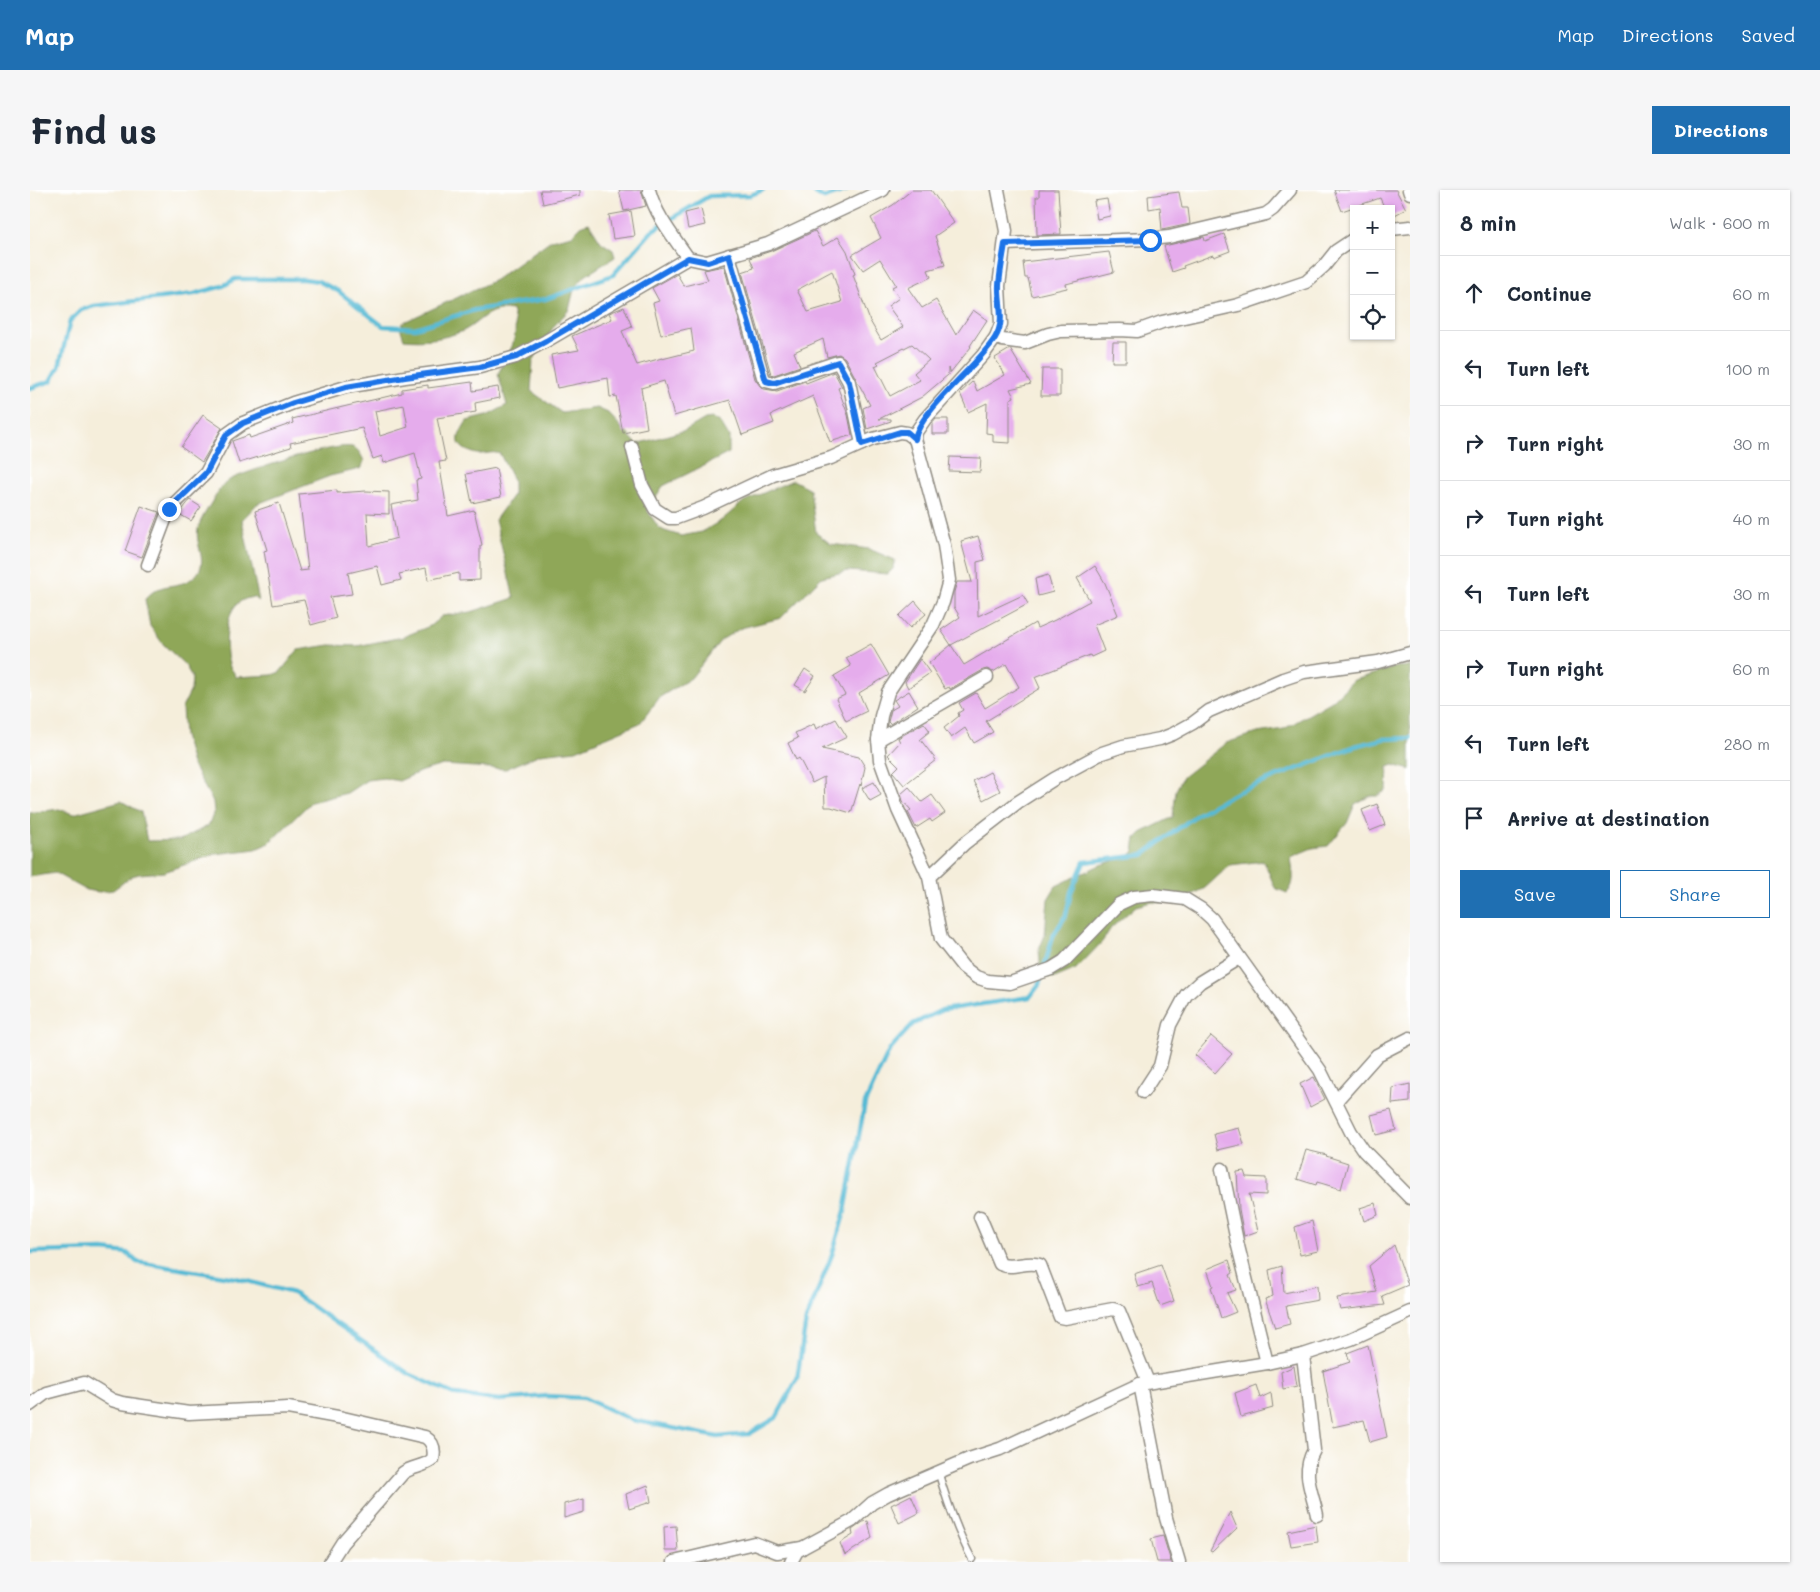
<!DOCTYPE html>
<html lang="en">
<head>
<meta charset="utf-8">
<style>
	:root { --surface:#fff; --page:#f6f6f7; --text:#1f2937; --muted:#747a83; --line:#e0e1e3; --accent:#1f6fb2 }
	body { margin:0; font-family:Mali,sans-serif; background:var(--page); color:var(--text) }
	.controls { position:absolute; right:15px; top:15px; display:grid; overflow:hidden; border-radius:0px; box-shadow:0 1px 4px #0004 }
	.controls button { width:45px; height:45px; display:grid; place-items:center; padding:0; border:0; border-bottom:1px solid var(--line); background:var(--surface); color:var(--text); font:25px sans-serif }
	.stop { position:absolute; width:15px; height:15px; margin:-11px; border:4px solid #1a73e8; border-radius:50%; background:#fff }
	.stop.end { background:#1a73e8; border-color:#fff; box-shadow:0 1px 5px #0008 }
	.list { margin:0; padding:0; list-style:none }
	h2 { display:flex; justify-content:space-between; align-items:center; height:65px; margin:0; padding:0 20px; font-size:21px }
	h2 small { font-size:16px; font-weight:400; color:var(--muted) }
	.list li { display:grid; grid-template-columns:32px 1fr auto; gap:15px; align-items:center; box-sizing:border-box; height:75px; padding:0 20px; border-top:1px solid var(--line) }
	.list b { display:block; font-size:19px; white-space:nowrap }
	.list em { font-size:16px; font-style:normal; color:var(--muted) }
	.actions { display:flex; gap:10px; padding:15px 20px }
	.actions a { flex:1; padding:11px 0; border:1px solid var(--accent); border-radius:0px; text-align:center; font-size:18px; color:var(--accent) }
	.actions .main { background:var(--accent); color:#fff }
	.icon { flex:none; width:28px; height:28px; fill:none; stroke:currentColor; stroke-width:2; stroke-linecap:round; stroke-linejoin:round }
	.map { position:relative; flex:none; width:1380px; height:1372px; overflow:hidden; border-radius:0px }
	header { display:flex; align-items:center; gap:30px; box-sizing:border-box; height:70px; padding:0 25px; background:var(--accent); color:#fff }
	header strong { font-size:24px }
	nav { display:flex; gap:28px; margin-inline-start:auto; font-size:18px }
	.intro { display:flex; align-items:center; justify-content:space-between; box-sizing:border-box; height:120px; padding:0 30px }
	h1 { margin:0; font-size:35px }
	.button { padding:12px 22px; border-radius:0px; background:var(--accent); color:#fff; font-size:18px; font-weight:700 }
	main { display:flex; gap:30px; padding:0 30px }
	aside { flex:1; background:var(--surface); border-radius:0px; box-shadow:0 1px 4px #0004 }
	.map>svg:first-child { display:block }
</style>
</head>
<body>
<header>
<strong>Map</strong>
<nav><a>Map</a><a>Directions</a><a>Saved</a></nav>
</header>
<div class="intro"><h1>Find us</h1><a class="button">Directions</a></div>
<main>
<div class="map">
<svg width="1380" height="1372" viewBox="0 0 1380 1372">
	<rect width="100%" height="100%" fill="#fff"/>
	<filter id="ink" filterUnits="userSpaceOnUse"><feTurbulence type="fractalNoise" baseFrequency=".02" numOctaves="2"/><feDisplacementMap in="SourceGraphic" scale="10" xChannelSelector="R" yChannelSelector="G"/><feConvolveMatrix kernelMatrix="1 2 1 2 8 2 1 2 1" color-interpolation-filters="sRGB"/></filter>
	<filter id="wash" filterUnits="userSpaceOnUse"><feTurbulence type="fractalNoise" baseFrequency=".0096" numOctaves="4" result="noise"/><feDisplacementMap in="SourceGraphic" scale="20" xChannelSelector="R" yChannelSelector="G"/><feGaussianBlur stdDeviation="1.12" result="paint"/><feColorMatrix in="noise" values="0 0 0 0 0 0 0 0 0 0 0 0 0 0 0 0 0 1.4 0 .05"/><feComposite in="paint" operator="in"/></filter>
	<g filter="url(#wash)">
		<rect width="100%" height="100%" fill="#f5eedb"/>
		<g fill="#8fa759" stroke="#5d6942">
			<path d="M 559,33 L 571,52 L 583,60 L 585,67 L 555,86 L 544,99 L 539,120 L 524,136 L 503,170 L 501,201 L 532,223 L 567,218 L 578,223 L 607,254 L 656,240 L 675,229 L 683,228 L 690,232 L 699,247 L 699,263 L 633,296 L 617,320 L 629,338 L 635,341 L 651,346 L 672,342 L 692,330 L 713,312 L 763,290 L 780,299 L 786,343 L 801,354 L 839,359 L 865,370 L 864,378 L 858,384 L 818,381 L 792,387 L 751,428 L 711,438 L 691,450 L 661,488 L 630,507 L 610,533 L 546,560 L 510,564 L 476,579 L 413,575 L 392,581 L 369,591 L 354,588 L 337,590 L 317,603 L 281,612 L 239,653 L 226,659 L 185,664 L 134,682 L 109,684 L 102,686 L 83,700 L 69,702 L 56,700 L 25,683 L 0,687 L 0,623 L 29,619 L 43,624 L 91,611 L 111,622 L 117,651 L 150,650 L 178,636 L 184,622 L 183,612 L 162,574 L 154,546 L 152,518 L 161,500 L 162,487 L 155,475 L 133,454 L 120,436 L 115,409 C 118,406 122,402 126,400 C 138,393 152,398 165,386 C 180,372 164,355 168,339 C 169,331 183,310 188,302 C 191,297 196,292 201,289 C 218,281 307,252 322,257 C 329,259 331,265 334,271 L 330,279 L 300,286 L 227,314 L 212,330 L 229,411 L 224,407 C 217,408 211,410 206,415 C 195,427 194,462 200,477 C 202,480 205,484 206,487 L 242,485 L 250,482 L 268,460 L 300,455 L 327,456 L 373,447 L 400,436 L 412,426 L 441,422 L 484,408 L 465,330 L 483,305 L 483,290 L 470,264 C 462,261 458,264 450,264 C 446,265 442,262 438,261 C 422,254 430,242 437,231 L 457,226 L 477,215 L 468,184 C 480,160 491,148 482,120 C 458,116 450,133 433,141 C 413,149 395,151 374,149 L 370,137 L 374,132 L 465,90 L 521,50 L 542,45 L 552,35 Z"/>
			<path d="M 1380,476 L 1380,580 L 1364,575 L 1358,577 L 1357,600 L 1347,606 L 1340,606 L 1325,614 L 1317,633 L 1298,656 L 1282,658 L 1261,667 C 1262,679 1267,693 1257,703 L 1245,698 L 1234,671 L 1200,675 L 1175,698 L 1147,713 L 1122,712 L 1106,716 L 1081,738 L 1072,752 L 1046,779 L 1025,788 L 1011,786 L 1008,781 L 1010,773 L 1009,760 L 1015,745 L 1018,709 L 1026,696 L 1070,675 L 1099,666 L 1104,661 L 1106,648 L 1111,643 L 1143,627 L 1146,600 L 1153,587 L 1196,553 L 1227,543 L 1254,539 L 1302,511 L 1324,490 L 1366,477 Z"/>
		</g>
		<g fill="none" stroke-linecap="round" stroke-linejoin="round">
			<g stroke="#56bad4" stroke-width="4.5">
				<polyline points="780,0 794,8 817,0"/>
				<polyline points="0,198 21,191 29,177 40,131 51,120 64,116 164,104 193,96 205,89 274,89 288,91 308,101 353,136 385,138 445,120 516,109 583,85 623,40 679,6 721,5 733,0"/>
				<polyline points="0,1062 74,1060 97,1063 107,1072 206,1088 263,1103 379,1184 426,1205 469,1210 517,1206 554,1208 602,1230 688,1247 719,1244 746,1228 767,1189 776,1130 802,1065 815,1021 835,913 860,859 883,834 912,820 1000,807 1009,795 1023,746 1036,725 1041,702 1054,672 1113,665 1169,623 1208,602 1325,556 1353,549 1380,548"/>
			</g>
		</g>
		<g id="blocks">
			<g fill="#e5acec" fill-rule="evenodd">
				<polygon points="510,0 550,0 550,5 513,14"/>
				<polygon points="589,0 611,0 616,16 594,21"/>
				<path d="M 882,0 L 901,0 L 924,33 L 905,46 L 915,75 L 898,80 L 901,87 L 878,98 L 892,118 L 906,110 L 926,145 L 943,120 L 957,130 L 940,156 L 941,157 L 920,183 L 918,178 L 918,185 L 892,207 L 849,229 L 861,229 L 861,231 L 837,239 L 833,218 L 840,215 L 815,168 L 809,164 L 797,167 L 793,149 L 764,162 L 770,176 L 744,185 L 741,184 L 712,82 L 724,78 L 720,68 L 741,61 L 785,41 L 793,56 L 808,47 L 817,61 L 825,84 L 823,85 L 840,131 L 851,150 L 873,137 L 858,116 L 869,108 L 862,97 L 866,95 L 850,69 L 833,80 L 822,65 L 851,48 L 841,28 L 863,15 ZM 802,81 L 812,112 L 778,122 L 767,100 ZM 882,154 L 899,170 L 884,183 L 890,190 L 860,206 L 845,176 L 849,174 L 847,172 Z"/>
				<polygon points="1009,0 1028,0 1031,44 1007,45 1006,7 1009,7"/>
				<polygon points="1304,0 1366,0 1376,19 1361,27 1361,19 1355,19 1350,8 1312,21"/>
				<polygon points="1149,2 1152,18 1158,18 1160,34 1132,40 1130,17 1119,19 1118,6"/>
				<polygon points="1077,9 1080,26 1067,29 1064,11"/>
				<polygon points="671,19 675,35 658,39 655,23"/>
				<polygon points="601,21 605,46 583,49 579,25"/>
				<polygon points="1194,44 1200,61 1184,67 1183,65 1153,76 1154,78 1142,82 1134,56 1174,47 1175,51"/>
				<polygon points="1079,62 1084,82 1036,94 1037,98 1002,106 998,88 995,88 993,72"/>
				<polygon points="694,76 725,189 730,196 734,199 747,201 775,191 776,193 804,182 811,195 812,197 808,198 818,225 822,245 800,252 783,206 741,225 744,233 712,245 700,210 644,226 634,191 611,198 617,238 593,243 586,206 580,207 578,188 527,198 521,165 549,160 542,146 582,129 579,123 594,117 602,137 592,141 607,175 632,168 632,169 664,161 661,138 631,145 623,113 629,111 622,98 647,84 654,96 678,90 674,80"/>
				<polygon points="1083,152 1096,152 1096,172 1082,172"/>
				<polygon points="980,159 1001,194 980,199 984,207 980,209 980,253 963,252 963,244 956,243 957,213 938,222 930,203 943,191 947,201 975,185 965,168"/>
				<polygon points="1012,179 1030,179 1030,206 1011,206"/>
				<path d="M 442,192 L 443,201 L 468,197 L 470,208 L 445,213 L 446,222 L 407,228 L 416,271 L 409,272 L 418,326 L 444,320 L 452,355 L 450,356 L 450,390 L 429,391 L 429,383 L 398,390 L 396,378 L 369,384 L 371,390 L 352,395 L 347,376 L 318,383 L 322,404 L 300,407 L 306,428 L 281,435 L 274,410 L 243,415 L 234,361 L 237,360 L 225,321 L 249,313 L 270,381 L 278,380 L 269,304 L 307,300 L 307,303 L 336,301 L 359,302 L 359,324 L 337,323 L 339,356 L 367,348 L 361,315 L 388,310 L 386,290 L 391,289 L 385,263 L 354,273 L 352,266 L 343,269 L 332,238 L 260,253 L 261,257 L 209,273 L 202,251 L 219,245 L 220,248 L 263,233 L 262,229 L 372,203 L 372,199 L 398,195 L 398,198 ZM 374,215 L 378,237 L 350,246 L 345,221 Z"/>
				<polygon points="173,225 192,238 172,272 151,257"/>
				<polygon points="906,229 918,229 918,244 902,244 902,234"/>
				<polygon points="920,267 951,268 950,282 919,281"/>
				<polygon points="466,278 471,307 442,313 436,284"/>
				<polygon points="160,310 171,317 161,331 149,324"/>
				<polygon points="111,316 129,322 112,367 95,361"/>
				<polygon points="948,346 955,370 947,372 948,426 993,405 998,414 921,455 911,440 930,427 924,417 924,402 927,392 942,392 931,351"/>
				<polygon points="1065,376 1075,393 1088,425 1064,435 1074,461 1061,467 1060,465 1005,487 1010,498 956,531 963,542 944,553 935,538 921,548 914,538 929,526 928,523 933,520 929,513 946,503 955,518 989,497 976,474 963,482 957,479 953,480 920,499 919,497 915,499 899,473 921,455 934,475 1005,433 1007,438 1025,430 1056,413 1060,411 1047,388"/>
				<polygon points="1018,385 1023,402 1008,406 1005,389"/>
				<polygon points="885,411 896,424 880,438 869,426"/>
				<polygon points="841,454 859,485 829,503 837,521 816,531 806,509 815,505 804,486 821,476 816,468"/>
				<polygon points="890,469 900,483 878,498 875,492"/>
				<polygon points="775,479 785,486 775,501 765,495"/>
				<polygon points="879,501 888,516 860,534 858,532 861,520 868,516 864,510"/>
				<polygon points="806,529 817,547 792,559 829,567 835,577 831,596 830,594 821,623 801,617 795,617 794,587 782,593 769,568 766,570 758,553 768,548 765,543 784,534 786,539"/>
				<polygon points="894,533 900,541 890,549 906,570 874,595 863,582 869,576 858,565 870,552 868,548"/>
				<polygon points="960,582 970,601 953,610 943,591"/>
				<polygon points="844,592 851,605 840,611 832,598"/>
				<polygon points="879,597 892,612 902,605 915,623 902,632 900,629 886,638 878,622 881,620 873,611 871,604"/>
				<polygon points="1347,614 1355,635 1340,641 1332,620"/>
				<polygon points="1181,846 1202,864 1185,883 1165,865"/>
				<polygon points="1284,887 1295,909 1280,917 1270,894"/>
				<polygon points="1380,894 1380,912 1362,914 1363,898"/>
				<polygon points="1361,920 1366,940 1346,945 1341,925"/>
				<polygon points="1209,938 1214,954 1188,960 1184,944"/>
				<polygon points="1276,960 1297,965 1296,966 1318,973 1311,999 1287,992 1286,995 1267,989"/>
				<polygon points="1214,981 1216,987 1236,988 1236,1005 1219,1004 1228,1041 1214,1046 1209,1019 1207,982"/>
				<polygon points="1345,1013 1348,1025 1334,1031 1330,1018"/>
				<polygon points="1282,1031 1288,1061 1270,1065 1265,1037"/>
				<polygon points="1364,1055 1378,1095 1352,1106 1355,1115 1310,1120 1307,1108 1347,1102 1339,1076"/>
				<polygon points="1199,1070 1203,1083 1200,1085 1206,1100 1197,1103 1206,1122 1191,1128 1181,1097 1183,1096 1177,1079"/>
				<polygon points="1131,1075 1144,1111 1130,1116 1122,1093 1108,1097 1104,1084"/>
				<polygon points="1252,1076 1254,1103 1287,1096 1288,1110 1256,1116 1260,1134 1245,1138 1235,1109 1243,1106 1239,1080"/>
				<polygon points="1338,1155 1357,1247 1340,1252 1334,1230 1303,1237 1293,1181 1320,1172 1317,1163"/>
				<polygon points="1264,1176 1267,1196 1253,1199 1251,1182"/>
				<polygon points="1226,1195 1230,1208 1241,1203 1243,1218 1211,1227 1205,1203"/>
				<polygon points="618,1295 621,1312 599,1319 596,1304"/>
				<polygon points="881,1305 889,1323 869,1333 861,1315"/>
				<polygon points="554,1309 554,1322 534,1328 534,1314"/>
				<polygon points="1200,1322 1207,1338 1182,1362 1180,1361"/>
				<polygon points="838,1331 842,1348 815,1365 810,1353 823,1345 822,1340 833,1332"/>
				<polygon points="1286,1335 1288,1352 1261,1356 1258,1341"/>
				<polygon points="646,1336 648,1361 635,1361 634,1337"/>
				<polygon points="1133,1346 1141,1372 1127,1372 1121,1349"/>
			</g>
		</g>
	</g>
	<g filter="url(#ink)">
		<use href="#blocks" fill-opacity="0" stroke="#908c83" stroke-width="1"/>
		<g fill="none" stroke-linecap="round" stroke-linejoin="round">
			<g stroke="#908c83" stroke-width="9">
				<path id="service" d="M 908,1281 C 917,1312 927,1341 942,1369"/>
			</g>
			<g stroke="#908c83" stroke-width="15">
				<g id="minor">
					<path d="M 619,0 C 626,26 643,46 658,68"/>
					<polyline points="968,0 976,41 969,96 971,134 966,147 953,165 895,229 886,242 885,249 914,355 919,390 913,412 903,435 858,502 851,526 848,550 850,570 868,620 899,687 911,749 933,777 946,787 958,791 980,793 1021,779 1034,771 1089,714 1104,707 1123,705 1155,709 1171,719 1182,729 1290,880 1321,942 1334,961 1380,1008"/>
					<polyline points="1379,0 1380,3"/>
					<polyline points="1361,39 1380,37"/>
					<polyline points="975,54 1120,49 1139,47 1236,24 1243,19 1260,0"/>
					<polyline points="699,65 733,187 736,191 744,193 808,172 819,192 832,254"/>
					<polyline points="966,147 972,150 995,153 1018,144 1031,141 1090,140 1107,141 1132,132 1208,115 1276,92 1294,76 1306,61 1324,49"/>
					<polyline points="602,257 612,295 625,319 639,328 646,328 673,318 743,285 801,268 843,249 870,242 877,243 885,249"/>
					<polyline points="118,375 139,319 176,283 196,245 213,233 263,213 316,197 375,187 450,177 486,167 516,151 658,68 677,72 738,54 853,0"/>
					<polyline points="848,550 957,487"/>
					<polyline points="899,687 935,653 988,612 1024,589 1072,563 1093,556 1130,549 1143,544 1163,533 1179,521 1253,489 1274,482 1348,472 1380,463"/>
					<polyline points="1113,902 1130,876 1140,835 1156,805 1170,792 1209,768"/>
					<polyline points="1306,911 1347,865 1380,848"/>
					<polyline points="1192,979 1208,1056 1237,1173"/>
					<path d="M 950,1027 L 970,1074 C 983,1080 997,1070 1010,1075 L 1030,1127 L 1035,1128 L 1083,1119 L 1089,1121 L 1118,1192"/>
					<path d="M 1273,1165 L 1284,1260 C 1271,1283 1282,1301 1287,1325"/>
					<polyline points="1110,1194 1136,1328 1149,1372"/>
					<path d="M 0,1215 L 16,1203 L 54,1193 L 82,1210 L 92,1213 L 159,1223 L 258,1218 L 313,1228 L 395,1247 C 403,1252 405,1260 403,1269 C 395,1277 382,1276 373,1283 L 312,1353 L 300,1372"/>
					<polyline points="644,1372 724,1353 747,1362 772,1358 822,1331 842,1313 858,1304 939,1269 970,1259 1110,1194 1237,1173 1273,1165 1321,1149 1380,1122"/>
					<polyline points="761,1372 767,1361 772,1358"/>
				</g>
			</g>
			<use href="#service" stroke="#fff" stroke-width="6"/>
			<use href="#minor" stroke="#fff" stroke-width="12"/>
		</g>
	</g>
	<g fill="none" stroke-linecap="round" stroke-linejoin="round" filter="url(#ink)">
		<path stroke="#1a73e8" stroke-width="6" d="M 139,319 L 176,283 L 196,245 L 213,233 L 263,213 L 316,197 L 375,187 L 450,177 L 486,167 L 516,151 L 658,68 L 678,72 L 699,65 L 736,191 L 744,193 L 808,172 L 819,192 L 832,254 L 870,242 L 877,242 L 885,249 C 889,221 948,176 965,148 C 976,130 968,114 969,95 C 970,81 973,67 975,54 L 1120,50"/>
	</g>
</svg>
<div class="controls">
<button>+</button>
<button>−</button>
<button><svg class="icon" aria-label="locate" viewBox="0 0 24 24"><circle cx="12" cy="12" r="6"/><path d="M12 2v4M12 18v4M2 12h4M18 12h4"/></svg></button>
</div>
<div class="stop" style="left:1120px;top:50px"></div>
<div class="stop end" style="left:139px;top:319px"></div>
</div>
<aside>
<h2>8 min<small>Walk · 600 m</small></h2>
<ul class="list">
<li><svg class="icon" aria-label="ahead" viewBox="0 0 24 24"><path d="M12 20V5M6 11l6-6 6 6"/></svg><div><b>Continue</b></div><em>60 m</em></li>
<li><svg class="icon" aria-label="left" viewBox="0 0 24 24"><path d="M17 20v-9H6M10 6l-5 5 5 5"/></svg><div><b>Turn left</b></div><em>100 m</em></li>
<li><svg class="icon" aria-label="right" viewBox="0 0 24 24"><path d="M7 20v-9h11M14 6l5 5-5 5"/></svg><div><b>Turn right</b></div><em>30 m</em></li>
<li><svg class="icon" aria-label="right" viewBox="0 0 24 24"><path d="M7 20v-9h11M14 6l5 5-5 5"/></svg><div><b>Turn right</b></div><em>40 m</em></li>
<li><svg class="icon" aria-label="left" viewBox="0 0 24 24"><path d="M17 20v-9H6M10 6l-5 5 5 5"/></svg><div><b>Turn left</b></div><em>30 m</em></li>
<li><svg class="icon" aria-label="right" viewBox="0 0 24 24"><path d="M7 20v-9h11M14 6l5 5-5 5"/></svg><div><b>Turn right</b></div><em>60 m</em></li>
<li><svg class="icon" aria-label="left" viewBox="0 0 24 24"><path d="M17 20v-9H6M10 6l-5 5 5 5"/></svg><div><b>Turn left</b></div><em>280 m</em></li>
<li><svg class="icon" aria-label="arrive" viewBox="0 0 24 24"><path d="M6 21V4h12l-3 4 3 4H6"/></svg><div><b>Arrive at destination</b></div></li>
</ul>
<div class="actions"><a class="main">Save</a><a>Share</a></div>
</aside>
</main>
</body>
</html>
